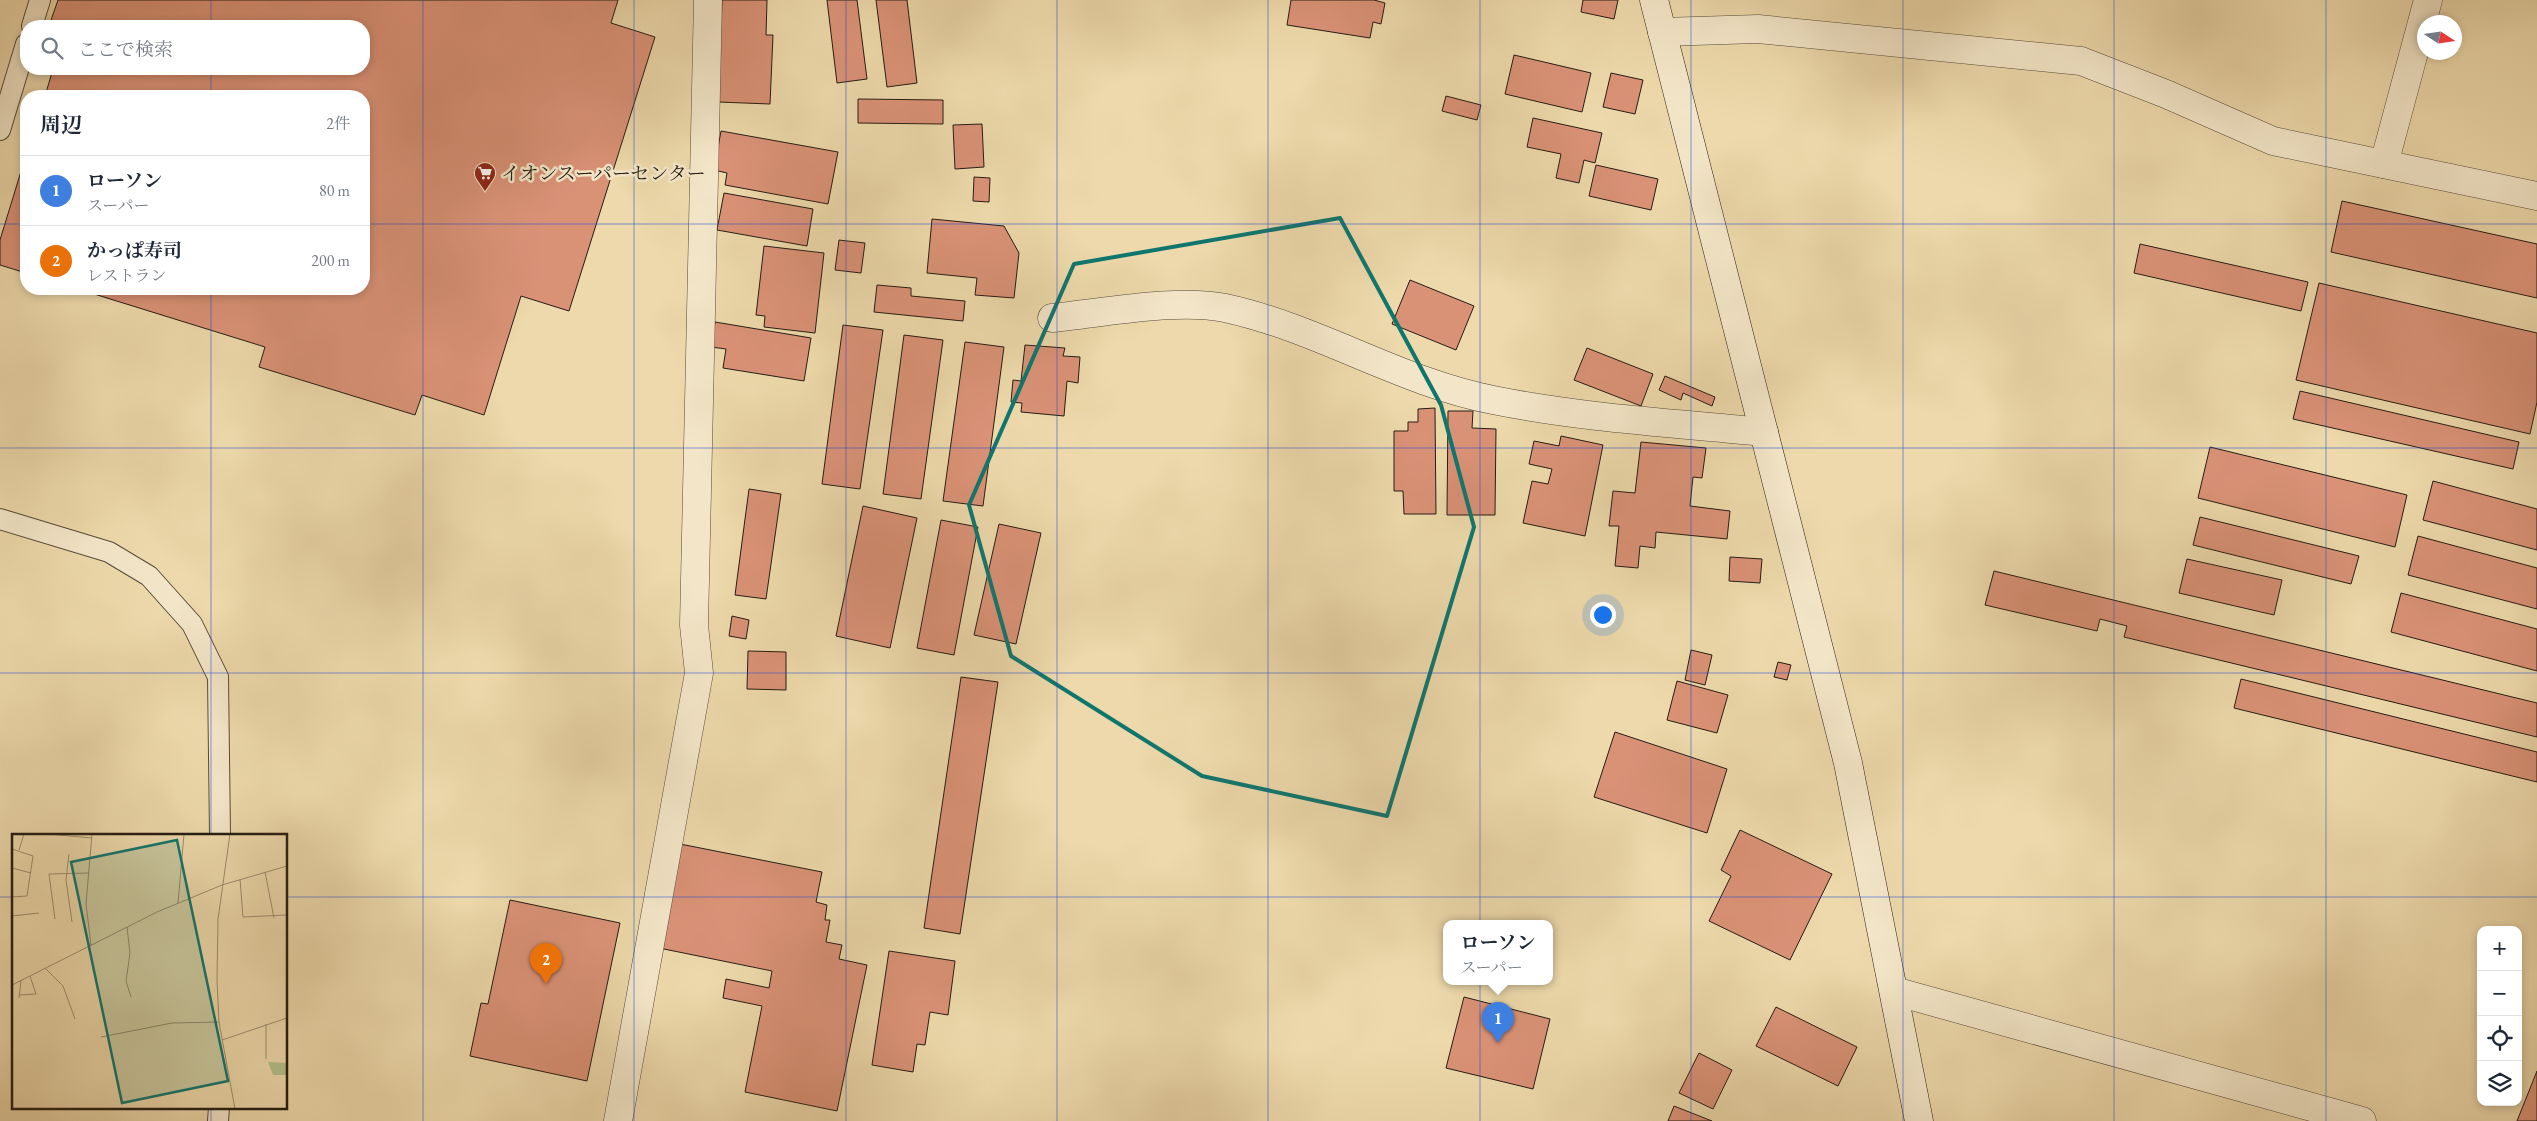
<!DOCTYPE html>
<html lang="ja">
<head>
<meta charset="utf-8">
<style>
	:root { --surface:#fff; --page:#f2f2f3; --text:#1f2937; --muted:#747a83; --line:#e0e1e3; --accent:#8f2418 }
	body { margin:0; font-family:"EB Garamond","Noto Serif JP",serif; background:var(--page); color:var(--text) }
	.controls { position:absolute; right:15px; bottom:15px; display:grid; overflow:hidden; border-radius:10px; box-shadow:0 2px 8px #0003 }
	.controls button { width:45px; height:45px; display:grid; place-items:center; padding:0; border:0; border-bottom:1px solid var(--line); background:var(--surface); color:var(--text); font:25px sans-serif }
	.compass { position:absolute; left:2417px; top:15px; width:45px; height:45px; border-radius:50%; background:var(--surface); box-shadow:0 2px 8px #0003; rotate:102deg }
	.you { position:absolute; left:1602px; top:614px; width:18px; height:18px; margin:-12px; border:4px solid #fff; border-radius:50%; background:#1a73e8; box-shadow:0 0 0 8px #1a73e833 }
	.badge { display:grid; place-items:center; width:32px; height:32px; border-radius:50%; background:var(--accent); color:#fff; font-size:16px; font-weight:700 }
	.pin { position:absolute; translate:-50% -41px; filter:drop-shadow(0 1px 2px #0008) }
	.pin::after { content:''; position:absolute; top:26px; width:18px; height:15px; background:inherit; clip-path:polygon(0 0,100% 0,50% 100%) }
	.popup { position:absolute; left:1443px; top:920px; width:110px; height:65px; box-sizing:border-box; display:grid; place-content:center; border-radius:10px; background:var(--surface); filter:drop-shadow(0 1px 4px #0005); font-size:16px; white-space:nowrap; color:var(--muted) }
	.popup b { font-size:19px; color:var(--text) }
	.popup::after { content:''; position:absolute; left:50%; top:100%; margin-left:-10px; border:10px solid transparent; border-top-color:var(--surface) }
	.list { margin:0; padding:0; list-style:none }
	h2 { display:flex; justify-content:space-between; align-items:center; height:65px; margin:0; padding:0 20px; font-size:21px }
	h2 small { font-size:16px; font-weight:400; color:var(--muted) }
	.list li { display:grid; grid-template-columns:32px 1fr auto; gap:15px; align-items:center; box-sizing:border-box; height:70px; padding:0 20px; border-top:1px solid var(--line) }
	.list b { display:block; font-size:19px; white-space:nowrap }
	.list p { margin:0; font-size:16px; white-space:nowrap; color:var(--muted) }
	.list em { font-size:16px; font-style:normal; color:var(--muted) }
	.icon { flex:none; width:28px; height:28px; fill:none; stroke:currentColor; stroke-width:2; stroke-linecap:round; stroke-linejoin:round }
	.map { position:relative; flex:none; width:2537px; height:1121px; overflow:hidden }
	.search { position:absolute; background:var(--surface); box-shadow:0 2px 8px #0003; left:20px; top:20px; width:350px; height:55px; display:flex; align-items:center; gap:12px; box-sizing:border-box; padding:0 18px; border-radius:20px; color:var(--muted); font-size:19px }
	.panel { position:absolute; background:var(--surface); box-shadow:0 2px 8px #0003; left:20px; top:90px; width:350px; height:205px; border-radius:20px }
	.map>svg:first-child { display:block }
</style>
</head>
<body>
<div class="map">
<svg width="2537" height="1121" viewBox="0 0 2537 1121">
	<rect width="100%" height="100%" fill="#edd9ab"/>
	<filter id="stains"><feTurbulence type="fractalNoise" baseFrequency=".004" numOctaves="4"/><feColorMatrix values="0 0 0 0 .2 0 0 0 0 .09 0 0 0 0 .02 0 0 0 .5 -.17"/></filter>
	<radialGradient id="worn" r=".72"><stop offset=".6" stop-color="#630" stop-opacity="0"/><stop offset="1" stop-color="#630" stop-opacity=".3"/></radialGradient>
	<g fill="#da9277" stroke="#251c13">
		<polygon points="58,0 618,0 611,23 655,37 569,311 521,296 484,415 422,395 415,415 259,367 265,347 78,289 364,289 364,96 45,96 53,69 364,69 364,26 49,26"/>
		<polygon points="722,0 767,0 766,35 773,35 770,104 718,102"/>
		<polygon points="827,0 857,0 867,79 837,83"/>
		<polygon points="876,0 907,0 917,83 887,87"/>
		<polygon points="1291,0 1374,0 1385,3 1381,24 1373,22 1370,38 1287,25"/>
		<polygon points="1583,0 1618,0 1614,19 1581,12"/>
		<polygon points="1514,55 1591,73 1582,112 1505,94"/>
		<polygon points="1611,73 1643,80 1635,114 1603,107"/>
		<polygon points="1446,96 1481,105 1477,120 1442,111"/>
		<polygon points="858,99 943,100 943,124 858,123"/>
		<polygon points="1533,118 1602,133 1595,163 1584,160 1579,183 1556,178 1561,154 1527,147"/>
		<polygon points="982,124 984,167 955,169 953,125"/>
		<polygon points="721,131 838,152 828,204 725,185 727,173 714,170"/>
		<polygon points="26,155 26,273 0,265 0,240"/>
		<polygon points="1596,165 1658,179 1651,210 1589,196"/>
		<polygon points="974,177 990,178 989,202 973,201"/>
		<polygon points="724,193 813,209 807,246 717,230"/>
		<polygon points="2342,201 2537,244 2537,298 2331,252"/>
		<polygon points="932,219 1004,226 1019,253 1014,298 975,295 977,278 927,273"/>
		<polygon points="839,240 865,243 861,273 835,270"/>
		<polygon points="2140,244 2308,282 2301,311 2134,273"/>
		<polygon points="764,246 824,253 815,333 764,327 765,316 756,315"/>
		<polygon points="1410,280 1474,306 1456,350 1392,324"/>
		<polygon points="2319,283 2537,333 2537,402 2530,434 2296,380"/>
		<polygon points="877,285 911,288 911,296 965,301 963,321 874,312"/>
		<polygon points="715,322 811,338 804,381 723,368 726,349 711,347"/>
		<polygon points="843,325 883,330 860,489 822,484"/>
		<polygon points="904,335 943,340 921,499 883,494"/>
		<polygon points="965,342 1004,347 983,506 943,501"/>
		<polygon points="1025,345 1065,348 1063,356 1080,357 1078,383 1067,381 1064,416 1021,412 1022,403 1011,402 1013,380 1021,381"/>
		<polygon points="1587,348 1653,374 1641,406 1574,380"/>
		<polygon points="1665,376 1715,397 1712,406 1683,393 1681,400 1659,390"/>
		<polygon points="2300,391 2519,442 2513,469 2293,419"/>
		<polygon points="1435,408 1436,514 1404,514 1403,491 1394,491 1394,431 1408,431 1408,422 1418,422 1418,409"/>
		<polygon points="1448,411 1473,411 1472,428 1496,429 1495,515 1447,515"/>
		<polygon points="1561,436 1603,445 1585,536 1523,523 1532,481 1548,484 1552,469 1529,464 1534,441 1559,446"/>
		<polygon points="1641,442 1706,448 1702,478 1693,477 1690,506 1730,511 1727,539 1656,532 1655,548 1640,546 1638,568 1615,566 1619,526 1609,526 1613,491 1635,493"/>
		<polygon points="2210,447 2407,495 2395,547 2198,498"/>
		<polygon points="2433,481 2537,509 2537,550 2423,520"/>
		<polygon points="749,489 781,494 766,599 735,595"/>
		<polygon points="863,506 917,518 890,648 836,636"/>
		<polygon points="2200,517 2359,556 2351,584 2193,545"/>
		<polygon points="941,520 978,527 954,655 917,648"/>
		<polygon points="999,524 1041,533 1016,644 974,635"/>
		<polygon points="2418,536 2537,568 2537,609 2408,575"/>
		<polygon points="1730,557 1762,559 1760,583 1729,581"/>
		<polygon points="2187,559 2282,580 2274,615 2179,593"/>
		<polygon points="1994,571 2537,703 2537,737 2124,637 2127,626 2100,619 2097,631 1985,605"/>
		<polygon points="2401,593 2537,629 2537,671 2391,632"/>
		<polygon points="732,616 749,620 746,639 729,636"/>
		<polygon points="1691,650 1712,655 1705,685 1685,680"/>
		<polygon points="748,651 786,652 786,690 747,689"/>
		<polygon points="1778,662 1791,665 1787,680 1774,677"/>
		<polygon points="961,677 998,682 960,934 924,928"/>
		<polygon points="2241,679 2537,752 2537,782 2234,708"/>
		<polygon points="1677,681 1728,695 1717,733 1667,720"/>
		<polygon points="1615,732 1727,769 1707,833 1594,797"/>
		<polygon points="1740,830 1832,874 1790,960 1709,921 1731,876 1721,870"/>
		<polygon points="680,844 822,872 816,902 827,905 825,920 830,920 826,942 842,945 839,959 867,965 837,1111 745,1092 762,1006 723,998 726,979 769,988 772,971 659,948"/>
		<polygon points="510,900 620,923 587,1081 470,1056 481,1003 488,1004"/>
		<polygon points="889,951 955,961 948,1015 930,1012 925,1045 917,1044 913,1072 872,1065"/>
		<polygon points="1464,997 1550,1019 1533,1089 1446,1068"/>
		<polygon points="1776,1007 1857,1047 1838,1086 1756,1046"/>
		<polygon points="1699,1053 1732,1070 1713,1109 1679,1093"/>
		<polygon points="2537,1071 2537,1121 2517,1121"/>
		<polygon points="1674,1106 1712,1121 1668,1121"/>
	</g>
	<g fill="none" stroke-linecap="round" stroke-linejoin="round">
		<g stroke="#574b39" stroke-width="22">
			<g id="lane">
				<polyline points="32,26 40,0"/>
				<polyline points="0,130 26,44"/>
				<polyline points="0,519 109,552 149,576 192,624 218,677 220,835"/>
				<polyline points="218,1121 219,1107"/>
			</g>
		</g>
		<g stroke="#574b39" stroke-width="29">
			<g id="street">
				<polyline points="1662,32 1758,29 2081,61 2166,94 2273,141 2537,196"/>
				<polyline points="2384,164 2428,0"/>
				<path d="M 1052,318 C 1102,313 1179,298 1225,308 C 1318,328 1400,382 1493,400 C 1582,418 1674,423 1764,432"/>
				<polyline points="1894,991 2362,1121"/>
				<polyline points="618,1121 699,673 694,625 708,0"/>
			</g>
		</g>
		<g stroke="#251c13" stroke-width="29">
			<polyline id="secondary" points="1654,0 1848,763 1919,1121"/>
		</g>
		<use href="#lane" stroke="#f3e6c8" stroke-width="20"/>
		<use href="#street" stroke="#f3e6c8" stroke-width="28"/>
		<use href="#secondary" stroke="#f3e6c8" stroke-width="28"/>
	</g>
	<path fill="none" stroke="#0f766e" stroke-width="4" stroke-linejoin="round" d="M 1340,218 L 1441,405 L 1474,527 L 1387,816 L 1202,776 L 1011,656 L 969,505 L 1074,264 Z"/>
	<path fill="none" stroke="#1d4ed8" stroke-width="1" stroke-opacity="0.55" d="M 211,0 L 211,26M 423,0 L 423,1121M 634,0 L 634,1121M 846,0 L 846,1121M 1057,0 L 1057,1121M 1268,0 L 1268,1121M 1480,0 L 1480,1121M 1691,0 L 1691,1121M 1903,0 L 1903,1121M 2114,0 L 2114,1121M 2326,0 L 2326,1121M 211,69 L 211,96M 0,224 L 26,224M 364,224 L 2537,224M 211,289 L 211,835M 0,448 L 2537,448M 0,673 L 2537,673M 0,897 L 14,897M 286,897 L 2537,897M 211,1107 L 211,1121"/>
	<defs>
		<g id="supermarket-pin" transform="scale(1.125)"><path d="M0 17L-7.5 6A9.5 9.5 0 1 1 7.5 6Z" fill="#8f2418" stroke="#f3e6c8"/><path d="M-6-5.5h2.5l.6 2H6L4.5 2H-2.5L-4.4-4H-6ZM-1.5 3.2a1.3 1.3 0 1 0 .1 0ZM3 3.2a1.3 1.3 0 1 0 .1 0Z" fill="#fff"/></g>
	</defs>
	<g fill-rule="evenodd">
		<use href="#supermarket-pin" x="485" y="173"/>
	</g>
	<g text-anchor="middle" stroke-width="5" stroke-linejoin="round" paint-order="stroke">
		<g font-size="19" fill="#251c13" stroke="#f3e6c8" text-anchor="start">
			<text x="501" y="180">イオンスーパーセンター</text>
		</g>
	</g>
	<g transform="translate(12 834)">
		<rect width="275" height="275" fill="#edd9ab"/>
		<path d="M 256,228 L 275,229 L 275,241 L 261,241 Z" fill="#b4c08c"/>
		<path fill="none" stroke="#9d8d6e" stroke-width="1" d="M 36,0 L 80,4M 218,0 L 206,85 L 205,146 L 207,188 L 223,275M 0,15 L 21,22 L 15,62 L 0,63M 7,16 L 12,0M 57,20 L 54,46 L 60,88M 0,34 L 19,39M 253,38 L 262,84M 228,45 L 231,83 L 275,81M 166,69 L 172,0M 0,82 L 27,79M 43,85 L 37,40 L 77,39M 115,93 L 118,119 L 114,147 L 119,163M 79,111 L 74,70 L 80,0M 33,134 L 51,152 L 63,185M 0,151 L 145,78 L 210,51 L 275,32M 8,161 L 24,160 L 18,142M 7,164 L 9,147M 89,203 L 160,189 L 207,188M 210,206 L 275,184M 254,225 L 254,190"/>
		<path fill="#0f766e" fill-opacity="0.15" stroke="#0f766e" stroke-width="2.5" d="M 165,6 L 216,247 L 110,269 L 59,28 Z"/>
		<rect width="275" height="275" fill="none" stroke="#251c13" stroke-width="2.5"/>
	</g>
	<rect width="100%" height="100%" filter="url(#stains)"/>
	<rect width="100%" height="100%" fill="url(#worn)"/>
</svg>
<div class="controls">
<button>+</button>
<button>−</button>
<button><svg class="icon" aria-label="locate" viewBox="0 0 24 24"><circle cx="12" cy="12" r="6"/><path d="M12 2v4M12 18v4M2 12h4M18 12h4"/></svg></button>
<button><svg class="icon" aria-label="layers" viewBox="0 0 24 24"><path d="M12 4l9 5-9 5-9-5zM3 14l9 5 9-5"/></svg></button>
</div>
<svg class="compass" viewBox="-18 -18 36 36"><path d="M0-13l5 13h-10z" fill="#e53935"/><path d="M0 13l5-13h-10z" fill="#747a83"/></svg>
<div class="you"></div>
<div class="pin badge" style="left:1498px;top:1043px;background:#3f7fe0">1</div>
<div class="popup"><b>ローソン</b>スーパー</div>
<div class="pin badge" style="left:546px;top:984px;background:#e8710a">2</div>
<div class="search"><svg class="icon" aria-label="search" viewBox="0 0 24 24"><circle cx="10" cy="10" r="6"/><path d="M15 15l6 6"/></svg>ここで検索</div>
<section class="panel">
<h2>周辺<small>2件</small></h2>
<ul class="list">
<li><span class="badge" style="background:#3f7fe0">1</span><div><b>ローソン</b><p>スーパー</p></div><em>80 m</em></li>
<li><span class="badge" style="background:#e8710a">2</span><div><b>かっぱ寿司</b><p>レストラン</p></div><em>200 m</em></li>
</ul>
</section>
</div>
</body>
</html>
